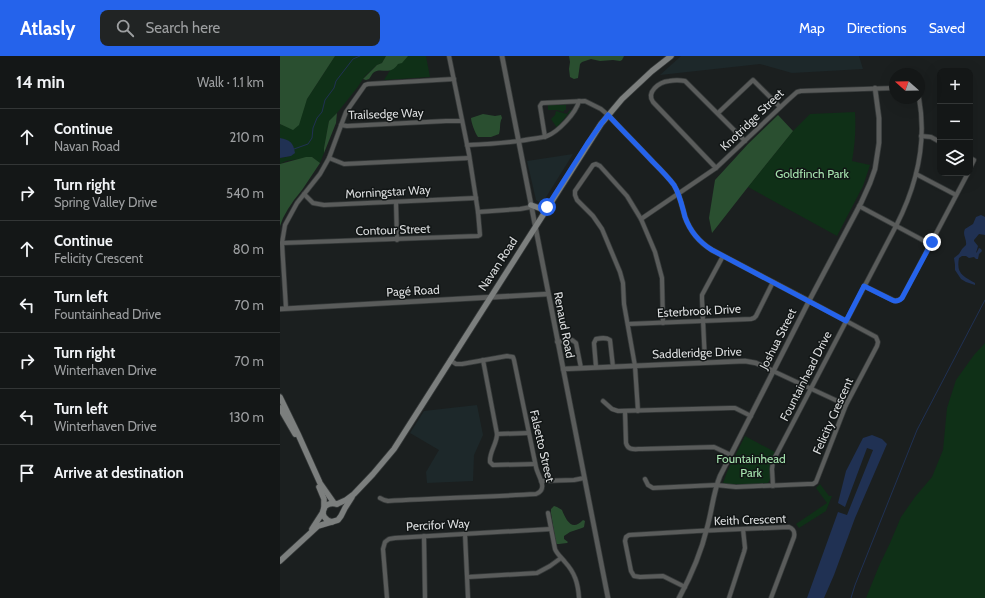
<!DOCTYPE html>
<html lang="en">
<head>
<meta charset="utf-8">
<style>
	:root { --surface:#141717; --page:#212424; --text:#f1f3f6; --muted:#9d9fa1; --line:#333636; --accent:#2563eb }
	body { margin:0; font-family:Cabin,sans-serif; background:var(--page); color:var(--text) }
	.controls { position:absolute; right:12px; top:12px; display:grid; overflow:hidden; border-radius:8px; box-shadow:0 4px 16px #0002 }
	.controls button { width:36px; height:36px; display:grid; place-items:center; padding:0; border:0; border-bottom:1px solid var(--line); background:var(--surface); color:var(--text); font:20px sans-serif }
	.compass { position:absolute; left:609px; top:12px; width:36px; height:36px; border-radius:50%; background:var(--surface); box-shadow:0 4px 16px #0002; rotate:290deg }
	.stop { position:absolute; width:12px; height:12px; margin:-9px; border:3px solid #2563eb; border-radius:50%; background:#fff }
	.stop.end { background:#2563eb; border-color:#fff; box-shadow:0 1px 4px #0008 }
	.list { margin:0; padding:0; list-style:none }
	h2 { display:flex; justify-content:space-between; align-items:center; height:52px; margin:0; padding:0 16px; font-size:17px }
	h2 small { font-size:13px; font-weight:400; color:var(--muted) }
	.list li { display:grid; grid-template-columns:26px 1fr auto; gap:12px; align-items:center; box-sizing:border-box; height:56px; padding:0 16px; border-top:1px solid var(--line) }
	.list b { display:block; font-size:15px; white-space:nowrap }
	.list p { margin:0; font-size:13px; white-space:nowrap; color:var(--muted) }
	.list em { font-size:13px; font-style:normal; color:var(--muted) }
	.icon { flex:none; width:22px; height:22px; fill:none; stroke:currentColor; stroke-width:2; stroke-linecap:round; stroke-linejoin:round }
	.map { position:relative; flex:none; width:705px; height:542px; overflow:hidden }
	header { display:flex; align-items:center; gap:24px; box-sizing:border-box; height:56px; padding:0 20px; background:var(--accent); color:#fff }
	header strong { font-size:19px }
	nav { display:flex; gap:22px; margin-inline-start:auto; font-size:14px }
	.search { width:280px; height:36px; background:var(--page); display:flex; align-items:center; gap:10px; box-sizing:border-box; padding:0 14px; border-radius:8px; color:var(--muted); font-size:15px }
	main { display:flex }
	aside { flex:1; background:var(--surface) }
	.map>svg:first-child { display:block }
</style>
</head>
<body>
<header>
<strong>Atlasly</strong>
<div class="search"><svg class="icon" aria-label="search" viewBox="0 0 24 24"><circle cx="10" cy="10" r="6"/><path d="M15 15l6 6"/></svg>Search here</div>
<nav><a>Map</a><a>Directions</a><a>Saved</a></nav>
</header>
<main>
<aside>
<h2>14 min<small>Walk · 1.1 km</small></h2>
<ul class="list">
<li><svg class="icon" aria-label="ahead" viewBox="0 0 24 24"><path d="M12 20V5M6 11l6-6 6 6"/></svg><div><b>Continue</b><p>Navan Road</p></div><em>210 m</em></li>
<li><svg class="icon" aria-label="right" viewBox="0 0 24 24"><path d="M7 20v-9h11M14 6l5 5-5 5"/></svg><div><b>Turn right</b><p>Spring Valley Drive</p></div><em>540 m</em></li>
<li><svg class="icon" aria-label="ahead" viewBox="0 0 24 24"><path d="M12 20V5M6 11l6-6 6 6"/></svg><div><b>Continue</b><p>Felicity Crescent</p></div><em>80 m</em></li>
<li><svg class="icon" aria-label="left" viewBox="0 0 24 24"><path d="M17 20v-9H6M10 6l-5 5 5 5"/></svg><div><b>Turn left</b><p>Fountainhead Drive</p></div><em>70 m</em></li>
<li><svg class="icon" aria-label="right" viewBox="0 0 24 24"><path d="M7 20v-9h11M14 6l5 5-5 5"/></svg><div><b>Turn right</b><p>Winterhaven Drive</p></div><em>70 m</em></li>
<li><svg class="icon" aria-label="left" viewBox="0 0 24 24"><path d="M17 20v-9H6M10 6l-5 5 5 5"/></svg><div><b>Turn left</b><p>Winterhaven Drive</p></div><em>130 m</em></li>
<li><svg class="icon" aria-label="arrive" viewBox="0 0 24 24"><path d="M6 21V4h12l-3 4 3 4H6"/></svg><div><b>Arrive at destination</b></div></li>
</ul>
</aside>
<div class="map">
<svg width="705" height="542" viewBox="0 0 705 542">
	<rect width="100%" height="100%" fill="#1b1f1f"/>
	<g fill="#1d282a">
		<polygon points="401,0 579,0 583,13 512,17 480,8 380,19"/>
		<polygon points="293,98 263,146 259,146 256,144 247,105"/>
		<polygon points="197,349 203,379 194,399 193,425 147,427 146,416 159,394 130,377 144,355"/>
	</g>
	<g fill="#0f3017">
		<polygon points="55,0 106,0 102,7 97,9 85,20 77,32 57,57 49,65 44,92 44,97 40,107 32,101 6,105 0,108 0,102 11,100 3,83 0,82 0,68 13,73 27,43"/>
		<polygon points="119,0 146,0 150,21 104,24"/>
		<polygon points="285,47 286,47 286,54 284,54 284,56 277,54 268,54 268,48 270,49 284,49"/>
		<polygon points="290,54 292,55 290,57 288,58 277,72 271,63 275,59 276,55 287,58"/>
		<path d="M 575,56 C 576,73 575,88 572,105 L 590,109 L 583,130 L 557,180 L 468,131 L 513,75 L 530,58 Z"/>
		<polygon points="705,287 705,542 586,542 599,510 610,487 621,461 635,441 652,421 663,394 667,352 676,324 694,299"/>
		<path d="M 465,380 L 495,396 C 493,400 490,405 490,409 C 489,416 493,422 487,428 L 446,429 L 443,427 L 447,416 Z"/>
		<polygon points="540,428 549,440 552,440 546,455 519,472 516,468 547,447 536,432"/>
	</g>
	<g fill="#2a4f30">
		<polygon points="0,0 55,0 27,43 19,69 13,74 0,68"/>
		<path d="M 106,0 L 128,0 L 122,7 L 118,8 C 109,21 101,10 93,17 C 92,18 90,22 89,23 L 86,24 L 83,23 L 97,9 L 102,7 Z"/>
		<polygon points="289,0 344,0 342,4 340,5 333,4 320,5 311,3 302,6 300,8 298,22 294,23 290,21 289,13 290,6"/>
		<polygon points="57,57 56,67 44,97 44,92 49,65"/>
		<path d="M 203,58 L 215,60 L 221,59 L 222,62 C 219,68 221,71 219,78 L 211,81 L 198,81 C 195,77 191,66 191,62 Z"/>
		<polygon points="498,59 513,75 468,131 432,177 429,162 435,124 468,88"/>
		<polygon points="26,101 32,101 40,107 22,134 14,144 8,153 3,162 0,170 0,108"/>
		<path d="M 274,450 L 277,451 L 282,454 C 286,464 292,476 303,464 L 305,465 L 304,471 L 302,472 L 290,476 L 284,480 L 284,483 L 288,486 L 287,487 L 279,488 L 276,488 L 271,457 L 271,453 Z"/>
	</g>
	<g fill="#203153">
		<path d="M 0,82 C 10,84 13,86 15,97 L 11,100 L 0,102 Z"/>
		<path d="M 701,159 L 705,161 L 705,179 L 699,178 L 694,184 L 694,185 L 698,190 L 696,197 L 697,196 L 699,192 L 701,193 L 702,195 L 699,198 L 698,203 L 696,203 L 694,201 L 689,202 L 686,200 L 682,200 L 679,202 C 676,218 683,220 695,227 L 695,229 L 686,226 L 681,223 L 675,214 L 675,209 L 674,202 L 679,198 L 682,193 L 686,189 C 687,183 682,179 685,173 L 693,168 L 696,161 Z"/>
		<polygon points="592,379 602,383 607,388 575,462 554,519 544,542 527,542 558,456 567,459 593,394 587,392 565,451 558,447 566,415 583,382"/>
	</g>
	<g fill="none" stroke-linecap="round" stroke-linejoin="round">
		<g stroke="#203153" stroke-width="1">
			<polyline points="14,93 28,88 32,82 33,72 37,62 42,56 45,44 54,32 56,25 73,3 80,0"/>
			<polyline points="571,542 575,529 637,374 705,244"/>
		</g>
		<g stroke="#363a3a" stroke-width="5.5">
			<g id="minor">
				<polyline points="438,57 473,24 500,51"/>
				<polyline points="61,69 67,70 166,65 182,65"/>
				<polyline points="641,80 651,81 660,86"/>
				<polyline points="265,81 260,50 262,47 305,45 321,53 328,59"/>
				<path d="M 187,89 C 208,88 230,87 251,83 C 256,82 262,82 267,80 C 278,76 296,57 299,45"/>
				<polyline points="49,102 64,108 189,102"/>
				<polyline points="690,102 694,104 690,112"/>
				<path d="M 436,112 L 373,46 C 366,36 379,26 389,25 C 394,24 400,24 405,25 L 465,85"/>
				<polyline points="636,118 676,139"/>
				<polyline points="24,138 33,147 44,149 196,142"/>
				<polyline points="116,146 117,184"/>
				<polyline points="579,150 650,188"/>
				<polyline points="198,156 240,153 251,151"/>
				<polyline points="361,163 436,112 508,44 517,36 521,35 615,32"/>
				<polyline points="2,187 198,180 200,179 198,156 189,98 169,0"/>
				<polyline points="584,230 615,245 619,244 622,242 688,117"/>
				<polyline points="6,252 2,187 5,169 17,147 40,118 49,102 66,56 85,29 88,28 174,23"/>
				<polyline points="348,268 471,263 474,262 476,260 493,226"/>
				<polyline points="277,286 292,284 296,287 301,312"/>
				<path d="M 203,304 L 217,378 C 217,388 209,396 210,406 L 213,409 L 255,408"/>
				<polyline points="425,306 422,243 422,239 443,200"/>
				<path d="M 316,311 L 314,287 L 316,283 C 321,282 326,281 330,284 L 333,311"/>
				<polyline points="493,315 566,349"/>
				<polyline points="323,345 332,353 338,355 450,352 455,352 471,360"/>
				<path d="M 345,355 L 346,387 C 348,395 355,393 362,393 L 434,391 L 451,399"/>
				<polyline points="358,355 355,310 344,248 343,227 340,216 322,173 313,160 297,144 295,139 295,135 313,109 316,108 320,110 347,140 361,163 375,196 382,222 383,267"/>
				<polyline points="217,378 248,377"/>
				<polyline points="365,423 368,429 373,432 436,429 456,431 528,428 533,428 536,426 566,349 597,290 598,286 596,281 529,245"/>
				<polyline points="261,425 294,424 304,422"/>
				<path d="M 493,430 L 492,413 L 493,405 L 616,170 C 636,131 647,86 639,42"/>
				<path d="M 100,442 L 104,444 L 108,445 C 157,442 207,441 256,438 C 269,433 258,421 256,411 L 234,304 L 233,301 L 227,300 L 182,308 L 176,308 L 170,304"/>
				<path d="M 268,457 L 275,493 C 277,498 281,501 285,506 C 295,517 298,527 299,542"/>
				<polyline points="185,478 188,542"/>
				<polyline points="144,480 145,542"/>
				<polyline points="188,521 257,517 270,510 281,502"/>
				<path d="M 405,531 L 383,520 L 360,521 L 354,520 L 351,515 L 345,485 L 346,481 L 349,479 L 417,475 L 509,471 C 514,473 515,476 514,481 L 491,542"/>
				<polyline points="107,542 103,493 105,486 109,483 115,482 271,473"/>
				<polyline points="449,542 464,496 465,492 463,473"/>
			</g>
		</g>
		<g stroke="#363a3a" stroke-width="6">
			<g id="tertiary">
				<polyline points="222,0 328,542"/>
				<path d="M 328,59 C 343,75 358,90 373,106 C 380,113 388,121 394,129 C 400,139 402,150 405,161 C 410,175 419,186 432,194 L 529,245"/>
				<polyline points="0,253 268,238"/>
				<polyline points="283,313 465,305 476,307 493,315"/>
				<path d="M 399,542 C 411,520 421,497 427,472 C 432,455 433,437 440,420 L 529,245 L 581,147 L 590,127 L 595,113 L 599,87 L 599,62 L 595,32"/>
			</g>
		</g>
		<g stroke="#363a3a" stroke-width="7">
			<g id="secondary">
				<polyline points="251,149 259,152 267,151"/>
				<polyline points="0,341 18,378 40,427 54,447"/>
				<polyline points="0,352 15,378"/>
				<polyline points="39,431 44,443 44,453"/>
				<polyline points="57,448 66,444 74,438 93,418 114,393 321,68 342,43 372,15 391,0"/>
				<path d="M 52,466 C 37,462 42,444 57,448"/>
				<polyline points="32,473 43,456"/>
				<polyline points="0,505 38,470 58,464 61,460 65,452 72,441"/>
			</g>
		</g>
		<use href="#minor" stroke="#5a5c5b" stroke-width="4"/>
		<use href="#tertiary" stroke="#5a5c5b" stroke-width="4.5"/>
		<use href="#secondary" stroke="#7c7f7e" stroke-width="5.5"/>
	</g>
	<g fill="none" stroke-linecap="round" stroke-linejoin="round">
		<path stroke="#2563eb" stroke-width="5" d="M 267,151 L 307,88 L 321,68 L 328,59 C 343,75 358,90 373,106 C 380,113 388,121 394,129 C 400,139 402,150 405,161 C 410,175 419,186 432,194 L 566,265 L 584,230 L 612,244 C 616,246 619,245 622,242 L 652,186"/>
	</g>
	<g text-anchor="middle" stroke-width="3" stroke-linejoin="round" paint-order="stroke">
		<g font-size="12" fill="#dbddde" stroke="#121616">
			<text transform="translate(106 58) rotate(-2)" y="4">Trailsedge Way</text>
			<text transform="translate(472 64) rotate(-44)" y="4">Knotridge Street</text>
			<text transform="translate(108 136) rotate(-3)" y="4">Morningstar Way</text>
			<text transform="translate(113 174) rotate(-2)" y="4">Contour Street</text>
			<text transform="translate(218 208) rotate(-57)" y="4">Navan Road</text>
			<text transform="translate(133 235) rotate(-3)" y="4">Pagé Road</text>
			<text transform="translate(419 255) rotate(-3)" y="4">Esterbrook Drive</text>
			<text transform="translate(284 269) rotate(79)" y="4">Renaud Road</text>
			<text transform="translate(498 283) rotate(-63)" y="4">Joshua Street</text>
			<text transform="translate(417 297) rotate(-2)" y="4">Saddleridge Drive</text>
			<text transform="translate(526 320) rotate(-63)" y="4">Fountainhead Drive</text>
			<text transform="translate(553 360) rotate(-66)" y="4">Felicity Crescent</text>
			<text transform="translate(262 390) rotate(77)" y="4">Falsetto Street</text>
			<text transform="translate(470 464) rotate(-2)" y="4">Keith Crescent</text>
			<text transform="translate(158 469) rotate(-3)" y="4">Percifor Way</text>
		</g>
		<g font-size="12" fill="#a6e4af" stroke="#121616">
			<text x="532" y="122">Goldfinch Park</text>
			<text x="471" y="407">Fountainhead<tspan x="471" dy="14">Park</tspan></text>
		</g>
	</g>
</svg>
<div class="controls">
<button>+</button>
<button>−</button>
<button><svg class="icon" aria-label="layers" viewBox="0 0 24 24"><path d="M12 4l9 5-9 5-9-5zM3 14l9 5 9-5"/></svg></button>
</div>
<svg class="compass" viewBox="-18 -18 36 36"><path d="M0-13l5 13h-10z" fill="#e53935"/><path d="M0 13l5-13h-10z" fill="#9d9fa1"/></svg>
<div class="stop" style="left:267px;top:151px"></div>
<div class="stop end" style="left:652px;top:186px"></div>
</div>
</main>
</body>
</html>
